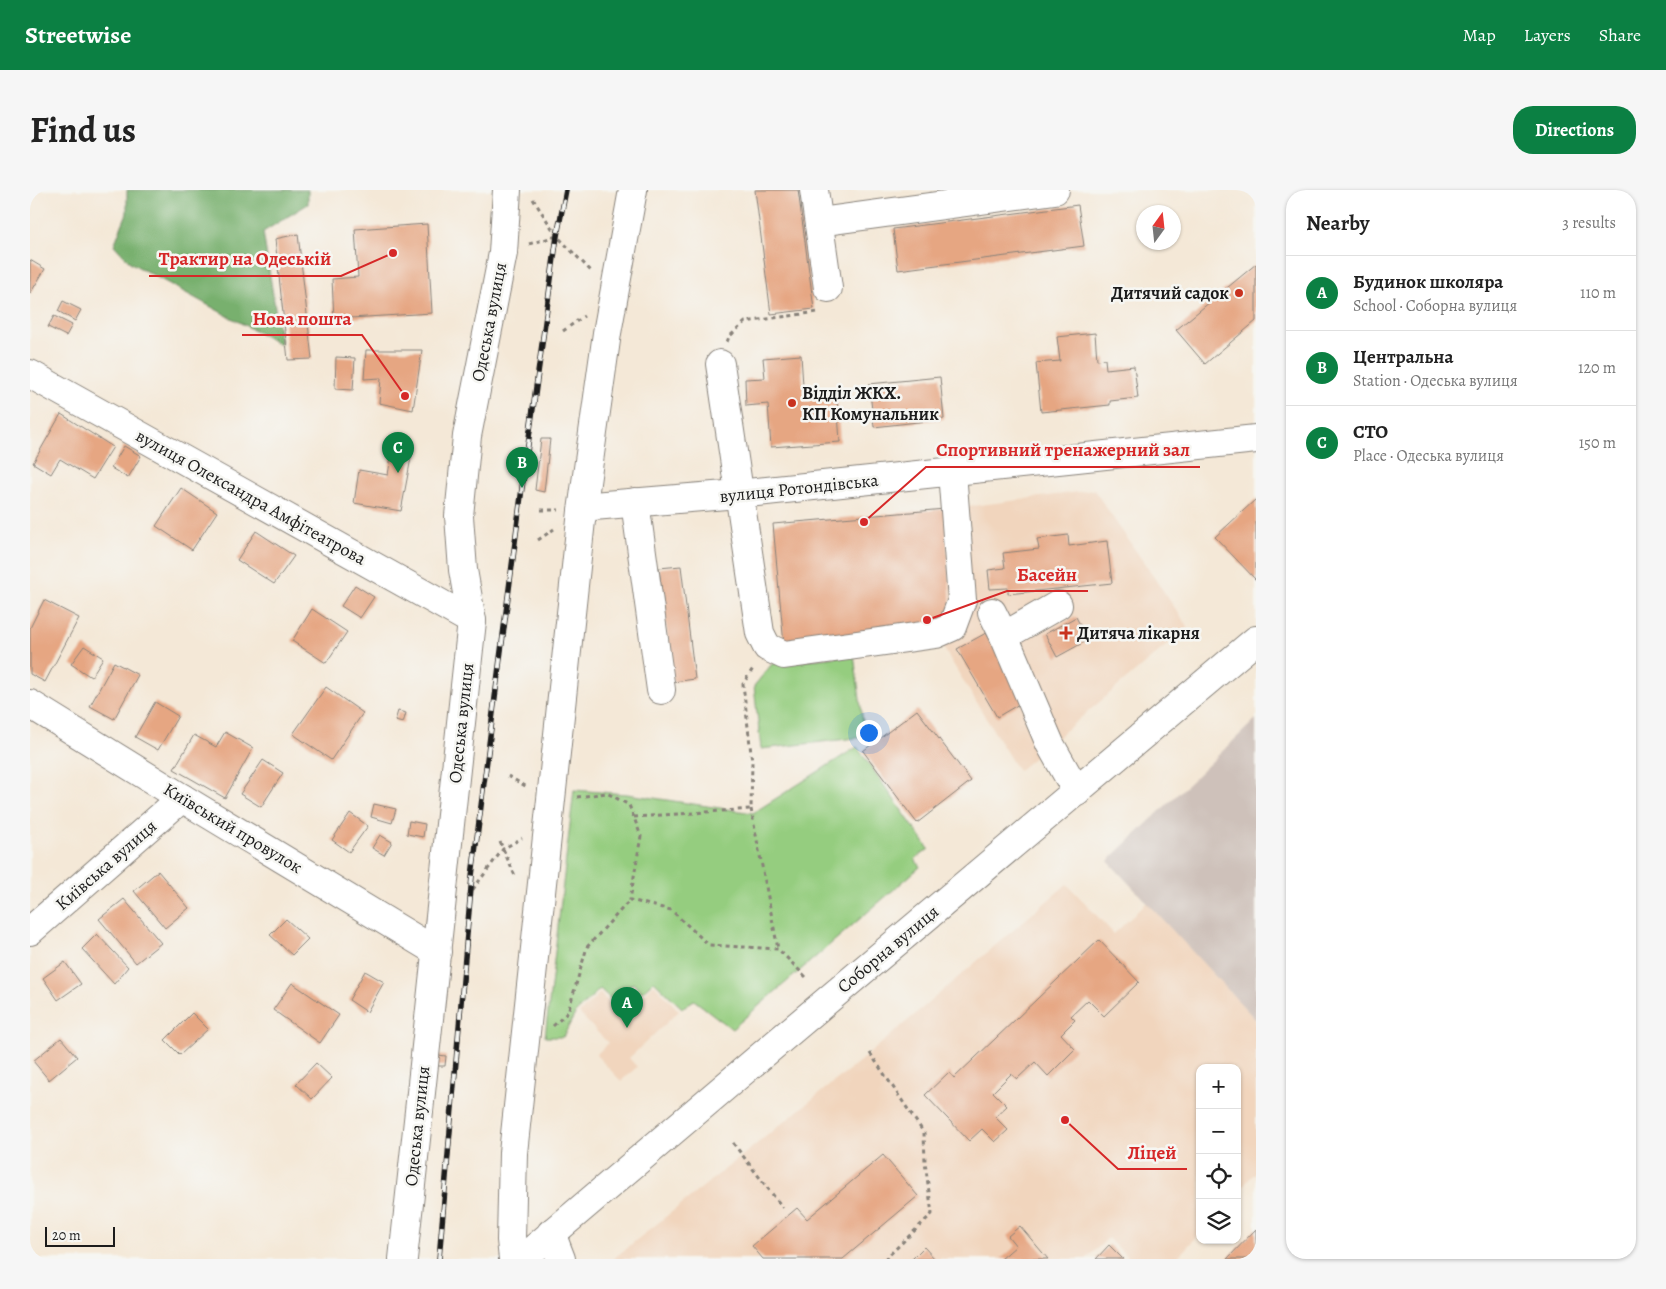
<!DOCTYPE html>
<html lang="en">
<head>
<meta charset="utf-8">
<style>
	:root { --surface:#fff; --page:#f6f6f6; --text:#222; --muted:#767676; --line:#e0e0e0; --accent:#0b8043 }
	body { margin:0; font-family:Alegreya,serif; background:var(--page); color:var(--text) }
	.controls { position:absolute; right:15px; bottom:15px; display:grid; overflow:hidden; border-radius:10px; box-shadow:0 1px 4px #0004 }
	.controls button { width:45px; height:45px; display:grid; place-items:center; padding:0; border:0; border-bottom:1px solid var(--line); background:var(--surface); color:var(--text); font:25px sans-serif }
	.compass { position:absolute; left:1106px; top:15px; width:45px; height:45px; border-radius:50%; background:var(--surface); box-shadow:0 1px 4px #0004; rotate:15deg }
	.scale { position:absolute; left:15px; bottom:12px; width:70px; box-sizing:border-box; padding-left:5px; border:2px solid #1c1c1c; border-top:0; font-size:14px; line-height:18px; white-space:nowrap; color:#1c1c1c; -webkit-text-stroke:4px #f6f6f2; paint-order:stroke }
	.you { position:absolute; left:838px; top:542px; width:18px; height:18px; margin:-12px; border:4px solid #fff; border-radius:50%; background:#1a73e8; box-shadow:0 0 0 8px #1a73e833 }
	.badge { display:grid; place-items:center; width:32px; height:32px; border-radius:50%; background:var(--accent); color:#fff; font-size:16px; font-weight:700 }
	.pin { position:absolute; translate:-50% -41px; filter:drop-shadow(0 1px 2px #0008) }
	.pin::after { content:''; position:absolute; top:26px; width:18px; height:15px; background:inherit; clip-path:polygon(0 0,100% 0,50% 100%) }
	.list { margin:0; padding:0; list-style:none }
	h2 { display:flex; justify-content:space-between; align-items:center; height:65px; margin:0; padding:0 20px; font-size:21px }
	h2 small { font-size:16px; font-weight:400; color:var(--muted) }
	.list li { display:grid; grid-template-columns:32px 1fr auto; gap:15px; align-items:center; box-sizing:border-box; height:75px; padding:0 20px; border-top:1px solid var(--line) }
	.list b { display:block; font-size:19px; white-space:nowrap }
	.list p { margin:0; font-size:16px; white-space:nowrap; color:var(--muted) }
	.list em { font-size:16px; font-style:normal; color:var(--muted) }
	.icon { flex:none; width:28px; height:28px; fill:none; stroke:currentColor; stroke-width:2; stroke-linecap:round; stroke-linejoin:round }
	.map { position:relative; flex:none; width:1226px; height:1069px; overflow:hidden; border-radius:20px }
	header { display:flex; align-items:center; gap:30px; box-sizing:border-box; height:70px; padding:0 25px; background:var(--accent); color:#fff }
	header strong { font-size:24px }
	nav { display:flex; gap:28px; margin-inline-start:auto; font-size:18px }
	.intro { display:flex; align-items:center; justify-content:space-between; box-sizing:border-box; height:120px; padding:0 30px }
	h1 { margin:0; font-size:35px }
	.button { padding:12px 22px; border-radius:20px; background:var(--accent); color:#fff; font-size:18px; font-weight:700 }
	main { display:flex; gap:30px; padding:0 30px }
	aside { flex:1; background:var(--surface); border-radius:20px; box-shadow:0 1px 4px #0004 }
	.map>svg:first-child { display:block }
</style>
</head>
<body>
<header>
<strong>Streetwise</strong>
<nav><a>Map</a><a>Layers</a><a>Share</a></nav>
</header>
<div class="intro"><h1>Find us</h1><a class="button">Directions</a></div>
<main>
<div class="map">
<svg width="1226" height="1069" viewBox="0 0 1226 1069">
	<rect width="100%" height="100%" fill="#f6f6f2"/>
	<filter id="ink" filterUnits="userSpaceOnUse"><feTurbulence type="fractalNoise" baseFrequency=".02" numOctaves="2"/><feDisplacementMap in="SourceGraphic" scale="10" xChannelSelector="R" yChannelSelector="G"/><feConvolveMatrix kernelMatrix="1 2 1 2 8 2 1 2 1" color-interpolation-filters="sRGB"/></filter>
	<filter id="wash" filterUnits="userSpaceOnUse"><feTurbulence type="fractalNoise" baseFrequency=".0096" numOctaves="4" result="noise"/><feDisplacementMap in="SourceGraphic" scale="20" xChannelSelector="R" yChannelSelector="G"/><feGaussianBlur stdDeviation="1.12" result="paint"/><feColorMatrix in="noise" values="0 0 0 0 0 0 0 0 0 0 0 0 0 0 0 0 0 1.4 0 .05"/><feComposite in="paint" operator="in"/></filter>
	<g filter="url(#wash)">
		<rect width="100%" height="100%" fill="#f4e8d7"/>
		<g fill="#f1d5bd">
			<polygon points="1064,300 1158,437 988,581 908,449 935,317"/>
			<polygon points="1037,694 1084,744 1117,712 1226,830 1226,982 1207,1002 1207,878 1170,878 1170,1043 1146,1069 1100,1069 1078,1048 1056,1069 583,1069 840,863"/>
			<polygon points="624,794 649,821 599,868 607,877 591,891 566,865 578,853 549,823 570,803 582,816 603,797 612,806"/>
		</g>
		<polygon fill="#cec1ba" points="1226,529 1226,830 1078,671"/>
		<g fill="#95cd7f" stroke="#58744e">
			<polygon points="824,465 835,547 731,559 724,496 742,474"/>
			<polygon points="827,557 899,659 885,669 890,677 702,839 664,810 652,818 624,791 612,802 603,793 583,811 570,799 546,822 533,847 515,847 544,600 597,604 723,623"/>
		</g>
		<polygon fill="#78b06e" stroke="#4a6645" points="97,0 278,0 278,14 233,42 251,155 101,73 84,55 97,23"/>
		<g id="blocks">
			<g fill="#e6a682">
				<polygon points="725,0 768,0 784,119 741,124"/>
				<polygon points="1048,15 1054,56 868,80 863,39"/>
				<polygon points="397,34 402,123 304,129 302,89 328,87 325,39"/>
				<polygon points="268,44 282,169 258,170 245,49"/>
				<polygon points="0,70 15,79 0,104"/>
				<polygon points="1226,74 1226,131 1175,174 1146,140"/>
				<polygon points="33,111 51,120 45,131 28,121"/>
				<polygon points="24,126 42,135 36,146 18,137"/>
				<polygon points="1065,143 1067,170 1075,169 1076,179 1104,176 1108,208 1080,211 1080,215 1011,222 1006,173 1030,171 1027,147"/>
				<polygon points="336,160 392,160 383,220 349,213 351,188 334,189"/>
				<polygon points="771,165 774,211 807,209 810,252 741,257 738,214 716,216 715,189 735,188 733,168"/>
				<polygon points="306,167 325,168 323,200 305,199"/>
				<polygon points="910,187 914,229 844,237 839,194"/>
				<polygon points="31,224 83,257 63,289 30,269 21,284 3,273"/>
				<polygon points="364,248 384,252 371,321 324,313 329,280 358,285"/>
				<polygon points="511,249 520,249 514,302 505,300"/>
				<polygon points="94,256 111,266 98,288 81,278"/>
				<polygon points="151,298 187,322 162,360 126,336"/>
				<polygon points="1226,309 1226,390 1185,347"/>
				<polygon points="915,319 921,422 914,430 754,455 743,334"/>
				<polygon points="226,341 264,366 244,394 207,370"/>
				<polygon points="1038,345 1039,356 1077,351 1082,393 978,404 978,398 960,399 958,380 975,378 973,363 1009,359 1007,349"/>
				<polygon points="651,376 665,489 643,492 629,378"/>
				<polygon points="325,395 344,407 330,428 311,416"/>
				<polygon points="14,410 49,428 15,492 0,484 0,438"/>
				<polygon points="282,419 317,442 296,473 262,451"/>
				<polygon points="1046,427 1058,450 1027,467 1015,444"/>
				<polygon points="956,443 996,510 967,527 927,459"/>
				<polygon points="54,456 73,468 61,487 41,474"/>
				<polygon points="84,472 108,485 84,529 60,516"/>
				<polygon points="296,497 333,523 301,570 263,544"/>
				<polygon points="125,512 148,526 128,560 105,547"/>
				<polygon points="887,520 941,591 887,633 833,561"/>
				<polygon points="368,521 376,523 373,533 365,531"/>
				<polygon points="195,542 223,558 195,608 144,579 164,545 186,557"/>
				<polygon points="233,570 253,583 231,617 210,604"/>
				<polygon points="344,614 366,619 362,633 341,627"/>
				<polygon points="320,623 338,636 319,662 302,650"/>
				<polygon points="379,631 395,634 393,647 377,644"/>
				<polygon points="350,645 362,652 354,665 342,658"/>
				<polygon points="128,681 159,718 135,738 104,701"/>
				<polygon points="94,709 131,753 106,773 69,729"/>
				<polygon points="256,729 278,749 262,765 240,745"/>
				<polygon points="67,744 98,777 84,794 52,759"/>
				<polygon points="1069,750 1109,792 1074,826 1058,810 1041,826 1045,830 1031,844 1045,859 1018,886 1005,872 987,889 981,884 963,902 977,916 965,927 978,940 965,952 952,939 939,951 895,905 919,882 924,888"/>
				<polygon points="35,772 51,794 28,810 13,788"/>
				<polygon points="335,781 354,792 337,822 319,810"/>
				<polygon points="262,793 309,825 290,853 243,820"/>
				<polygon points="162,823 178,839 150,865 135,850"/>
				<polygon points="31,848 47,867 19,890 3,871"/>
				<polygon points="408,865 416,866 415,876 407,876"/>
				<polygon points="286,873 302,888 282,909 266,894"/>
				<polygon points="853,965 888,1006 813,1069 733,1069 722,1056 767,1018 777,1029"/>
				<polygon points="990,1036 1018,1069 971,1069 986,1056 978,1046"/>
				<polygon points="1226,1039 1226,1069 1197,1069"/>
				<polygon points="1079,1055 1093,1069 1066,1069"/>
				<polygon points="894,1057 905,1069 882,1069"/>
			</g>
		</g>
	</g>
	<g filter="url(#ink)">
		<use href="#blocks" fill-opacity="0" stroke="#88827a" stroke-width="1"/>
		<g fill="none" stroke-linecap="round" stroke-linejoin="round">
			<g stroke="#88827a" stroke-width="30">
				<g id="minor">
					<polyline points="784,0 798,98"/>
					<polyline points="789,32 1025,0"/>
					<polyline points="690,174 730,443 737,457 754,465 906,444 922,437 932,410 922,282"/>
					<polyline points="0,184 442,431"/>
					<polyline points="605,312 631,500"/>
					<polyline points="552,321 563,316 708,304 1226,249"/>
					<polyline points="1028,415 974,446 1020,554 1047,602"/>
					<polyline points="962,422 974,446"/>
					<polyline points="0,514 152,608 407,762"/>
					<polyline points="0,741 152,608"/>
					<polyline points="521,1043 531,1069"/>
					<polyline points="373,1069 442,431 433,380 429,326 437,246 473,63 477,0"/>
					<polyline points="483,1069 481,1050 483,963 552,321 577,143 603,0"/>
				</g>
			</g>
			<g stroke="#88827a" stroke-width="30">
				<polyline id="major" points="492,1069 736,862 1226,450"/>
			</g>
			<g stroke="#88827a" stroke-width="3" stroke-dasharray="4 4" stroke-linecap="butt">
				<polyline points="503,9 527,46 563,83"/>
				<polyline points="499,54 527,46"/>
				<polyline points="533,141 554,126"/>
				<polyline points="697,152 699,147 715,132 788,122"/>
				<polyline points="511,320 529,320"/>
				<polyline points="508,350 524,339"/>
				<polyline points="478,586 497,597"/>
				<polyline points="547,607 577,603 599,615 611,646 600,710 641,720 679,755 748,759 778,789"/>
				<polyline points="721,619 748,759"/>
				<polyline points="604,627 721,619 722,572 713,494 724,477"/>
				<polyline points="470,652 486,688"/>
				<polyline points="438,706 473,659 492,648"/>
				<polyline points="523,836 538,822 557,757 600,710"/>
				<polyline points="840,863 894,943 895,972 902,1024 855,1069"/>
				<polyline points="703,953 753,1018"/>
			</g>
			<use href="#minor" stroke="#fff" stroke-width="28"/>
			<use href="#major" stroke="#fff" stroke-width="28"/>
			<g stroke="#1c1c1c" stroke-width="5.5">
				<polyline id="rail" points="409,1069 442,686 492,298 527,46 536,0"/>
			</g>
			<use href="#rail" stroke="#f6f6f2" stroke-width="4" stroke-dasharray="11" stroke-linecap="butt"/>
		</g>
	</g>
	<g fill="#c8321e" stroke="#f6f6f2" stroke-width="2">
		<circle cx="1209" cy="103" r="5"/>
		<circle cx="762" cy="213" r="5"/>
		<path d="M1033.5 435.5h5v5h5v5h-5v5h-5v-5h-5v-5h5z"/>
	</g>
	<g text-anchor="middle" stroke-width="5" stroke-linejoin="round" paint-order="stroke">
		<g font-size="18" font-weight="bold" fill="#1c1c1c" stroke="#f6f6f2" text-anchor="start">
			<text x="1199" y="109" text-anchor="end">Дитячий садок</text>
			<text x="772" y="209">Відділ ЖКХ.<tspan x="772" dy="21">КП Комунальник</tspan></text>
			<text x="1047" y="449">Дитяча лікарня</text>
		</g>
		<g font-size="18" fill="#1c1c1c" stroke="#f6f6f2">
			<text transform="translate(459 132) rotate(-79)" y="6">Одеська вулиця</text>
			<text transform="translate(769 298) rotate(-6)" y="6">вулиця Ротондівська</text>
			<text transform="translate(221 307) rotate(29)" y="6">вулиця Олександра Амфітеатрова</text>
			<text transform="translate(431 533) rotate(-84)" y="6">Одеська вулиця</text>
			<text transform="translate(203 638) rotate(31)" y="6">Київський провулок</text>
			<text transform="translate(76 675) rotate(-41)" y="6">Київська вулиця</text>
			<text transform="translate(858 759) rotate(-40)" y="6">Соборна вулиця</text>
			<text transform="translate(387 936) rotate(-84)" y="6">Одеська вулиця</text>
		</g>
	</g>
	<path fill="none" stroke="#d62828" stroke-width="2" d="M363 63L311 86H119M375 206L332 145H212M834 332L896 277H1170M897 430L977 401H1058M1035 930L1088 979H1157"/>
	<g fill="#d62828" stroke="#f6f6f2" stroke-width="2">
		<circle cx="363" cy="63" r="5"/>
		<circle cx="375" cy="206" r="5"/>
		<circle cx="834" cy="332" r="5"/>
		<circle cx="897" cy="430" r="5"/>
		<circle cx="1035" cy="930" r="5"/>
	</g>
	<g font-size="19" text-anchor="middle" font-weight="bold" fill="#d62828" stroke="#f6f6f2" stroke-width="5" stroke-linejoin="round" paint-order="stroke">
		<text x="215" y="75">Трактир на Одеській</text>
		<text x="272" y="135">Нова пошта</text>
		<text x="1033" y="266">Спортивний тренажерний зал</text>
		<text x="1017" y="391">Басейн</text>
		<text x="1122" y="969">Ліцей</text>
	</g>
</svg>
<div class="controls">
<button>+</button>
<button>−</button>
<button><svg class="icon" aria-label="locate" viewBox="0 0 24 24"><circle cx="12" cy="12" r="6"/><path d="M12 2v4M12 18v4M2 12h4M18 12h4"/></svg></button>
<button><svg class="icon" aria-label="layers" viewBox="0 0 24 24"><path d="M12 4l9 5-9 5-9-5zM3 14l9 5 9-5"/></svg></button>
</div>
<svg class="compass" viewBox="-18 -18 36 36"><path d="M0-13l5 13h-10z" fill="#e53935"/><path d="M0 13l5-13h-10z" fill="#767676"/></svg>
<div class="scale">20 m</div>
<div class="you"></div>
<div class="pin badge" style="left:597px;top:838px">A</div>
<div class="pin badge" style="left:492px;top:298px">B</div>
<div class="pin badge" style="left:368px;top:283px">C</div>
</div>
<aside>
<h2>Nearby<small>3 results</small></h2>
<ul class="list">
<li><span class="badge">A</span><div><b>Будинок школяра</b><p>School · Соборна вулиця</p></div><em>110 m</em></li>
<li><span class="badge">B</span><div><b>Центральна</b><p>Station · Одеська вулиця</p></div><em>120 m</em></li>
<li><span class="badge">C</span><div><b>СТО</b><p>Place · Одеська вулиця</p></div><em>150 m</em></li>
</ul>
</aside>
</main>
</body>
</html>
